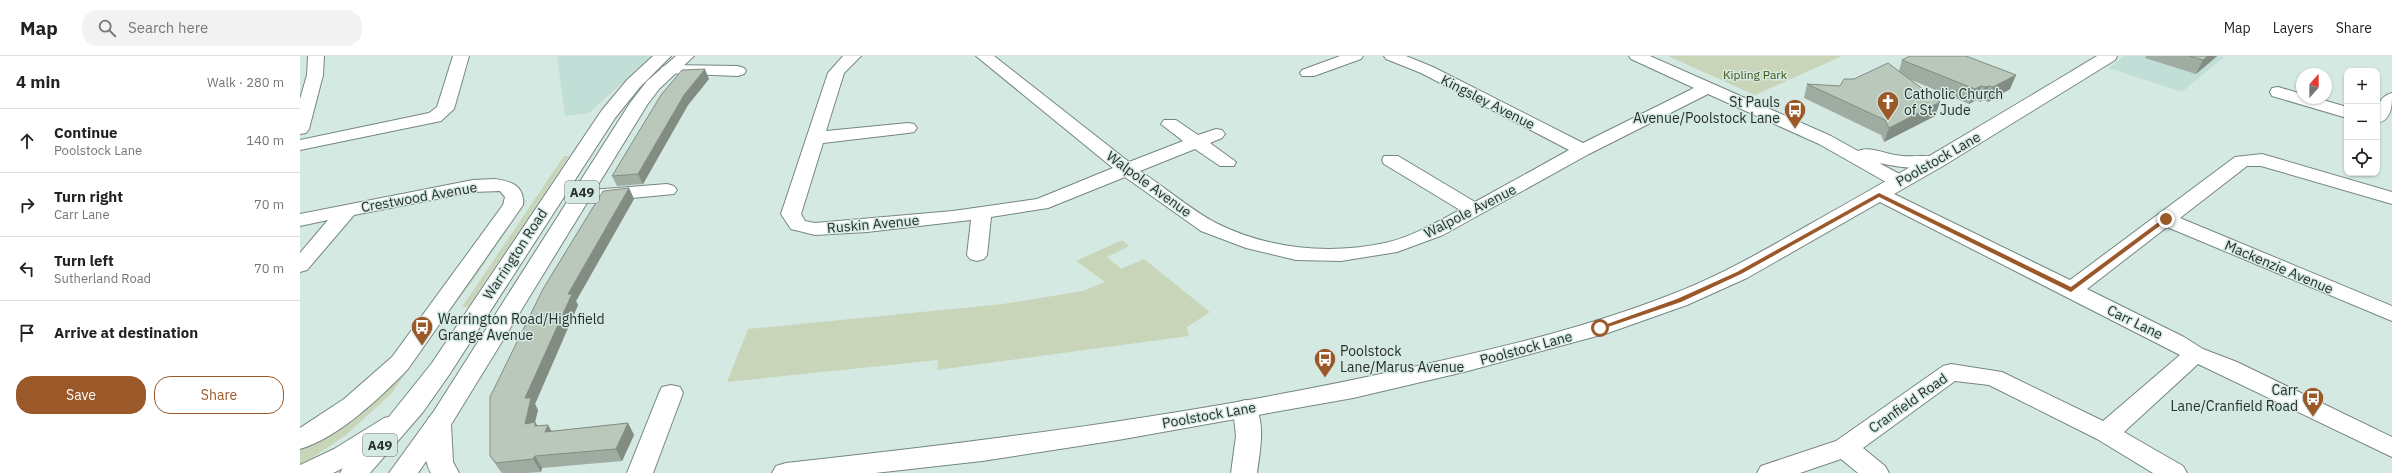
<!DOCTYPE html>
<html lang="en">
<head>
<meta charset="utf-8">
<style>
	:root { --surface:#fff; --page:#f2f2f2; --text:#222; --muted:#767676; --line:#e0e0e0; --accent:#9b5828 }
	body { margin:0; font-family:"IBM Plex Sans",sans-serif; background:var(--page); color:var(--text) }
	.controls { position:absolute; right:12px; top:12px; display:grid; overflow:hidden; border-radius:8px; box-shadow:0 1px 3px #0004 }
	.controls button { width:36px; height:36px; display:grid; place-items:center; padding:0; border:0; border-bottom:1px solid var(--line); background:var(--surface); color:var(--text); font:20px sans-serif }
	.compass { position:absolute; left:1996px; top:12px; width:36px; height:36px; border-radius:50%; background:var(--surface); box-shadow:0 1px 3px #0004; rotate:21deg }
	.stop { position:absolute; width:12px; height:12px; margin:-9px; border:3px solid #9b5828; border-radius:50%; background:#fff }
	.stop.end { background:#9b5828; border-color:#fff; box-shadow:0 1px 4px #0008 }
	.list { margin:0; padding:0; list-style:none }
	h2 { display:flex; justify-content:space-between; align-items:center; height:52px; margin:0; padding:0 16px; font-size:17px }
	h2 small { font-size:13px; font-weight:400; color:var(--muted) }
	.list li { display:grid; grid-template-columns:26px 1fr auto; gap:12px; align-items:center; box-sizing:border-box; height:64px; padding:0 16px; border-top:1px solid var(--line) }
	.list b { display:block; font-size:15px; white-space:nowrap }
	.list p { margin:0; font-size:13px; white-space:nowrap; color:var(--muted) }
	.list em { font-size:13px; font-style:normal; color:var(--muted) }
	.actions { display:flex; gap:8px; padding:12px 16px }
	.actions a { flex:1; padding:9px 0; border:1px solid var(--accent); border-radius:16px; text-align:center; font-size:14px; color:var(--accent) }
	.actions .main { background:var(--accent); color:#fff }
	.icon { flex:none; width:22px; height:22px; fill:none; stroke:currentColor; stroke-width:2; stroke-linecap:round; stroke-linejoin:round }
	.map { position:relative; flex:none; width:2092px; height:417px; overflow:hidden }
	header { display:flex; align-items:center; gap:24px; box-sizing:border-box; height:56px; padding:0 20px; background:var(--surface); border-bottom:1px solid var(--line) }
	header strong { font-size:19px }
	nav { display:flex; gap:22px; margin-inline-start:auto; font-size:14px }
	.search { width:280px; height:36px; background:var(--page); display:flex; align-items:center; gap:10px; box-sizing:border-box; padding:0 14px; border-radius:16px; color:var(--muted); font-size:15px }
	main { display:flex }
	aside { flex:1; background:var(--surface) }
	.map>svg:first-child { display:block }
</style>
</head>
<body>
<header>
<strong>Map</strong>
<div class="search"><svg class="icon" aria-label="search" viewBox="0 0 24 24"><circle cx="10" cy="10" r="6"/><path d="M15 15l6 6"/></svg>Search here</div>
<nav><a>Map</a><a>Layers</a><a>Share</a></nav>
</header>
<main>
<aside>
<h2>4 min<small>Walk · 280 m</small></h2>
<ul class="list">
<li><svg class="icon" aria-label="ahead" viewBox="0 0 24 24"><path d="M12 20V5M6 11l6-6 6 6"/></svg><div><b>Continue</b><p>Poolstock Lane</p></div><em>140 m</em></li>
<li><svg class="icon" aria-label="right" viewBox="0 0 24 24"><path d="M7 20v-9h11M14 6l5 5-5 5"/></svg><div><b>Turn right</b><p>Carr Lane</p></div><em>70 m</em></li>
<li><svg class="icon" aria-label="left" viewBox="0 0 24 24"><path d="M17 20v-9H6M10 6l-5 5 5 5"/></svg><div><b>Turn left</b><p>Sutherland Road</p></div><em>70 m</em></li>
<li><svg class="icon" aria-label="arrive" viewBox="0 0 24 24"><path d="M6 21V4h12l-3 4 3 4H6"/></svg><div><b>Arrive at destination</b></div></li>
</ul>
<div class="actions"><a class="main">Save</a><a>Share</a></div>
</aside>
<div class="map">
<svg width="2092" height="417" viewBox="0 0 2092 417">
	<rect width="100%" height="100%" fill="#d5e9e3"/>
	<g fill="#c2dfd7">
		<polygon points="257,0 352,0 289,57 265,60"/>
		<polygon points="1824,0 1919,0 1924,1 1882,36 1809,12"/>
	</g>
	<g fill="#c8d5b8">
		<polygon points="1368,0 1542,0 1455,39"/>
		<polygon points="264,100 269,100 168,251 162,251"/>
		<polygon points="227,144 176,220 131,280 92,337 46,379 0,410 0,391 9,390 66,354 68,346 148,253 223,145"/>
		<polygon points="822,184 829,190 807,201 821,213 844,203 910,256 887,271 889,280 637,314 638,304 427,326 448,273 703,248 783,235 805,226 776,205"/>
	</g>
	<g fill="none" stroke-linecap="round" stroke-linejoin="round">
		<g stroke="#748681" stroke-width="2">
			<g id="minor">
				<polygon points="8,0 24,0 23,19 9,73 6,77 0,78 0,43 7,19"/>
				<polygon points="153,0 169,0 154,53 141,65 0,94 0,84 129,57 137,51"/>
				<path d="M 543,0 L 561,0 L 544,17 L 526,75 L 608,67 L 614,68 L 617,72 L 614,76 L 608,77 L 523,87 L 501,158 L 505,165 L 515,167 L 653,155 L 737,143 L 813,112 L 676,0 L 694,0 L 829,106 L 883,85 L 861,68 L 864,64 L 876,64 L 898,79 L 916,73 L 922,74 L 925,78 L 922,82 L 910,87 L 936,106 L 934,110 L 920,110 L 895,93 L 840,115 C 863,130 893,155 916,167 C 968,193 1028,199 1085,187 C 1112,181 1137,166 1160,154 L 1084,108 L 1082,104 L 1084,100 L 1098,100 L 1175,146 L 1269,94 L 1121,17 L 1086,3 L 1084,0 L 1106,0 L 1133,11 L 1283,87 L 1394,32 L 1331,3 L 1329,0 L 1350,0 L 1531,80 L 1558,95 C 1569,90 1583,97 1595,99 C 1611,102 1627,98 1643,102 L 1645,106 L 1643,110 C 1623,115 1599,111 1579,107 L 1607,122 L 1609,126 L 1607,130 L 1593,130 L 1519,88 L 1408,38 L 1289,98 L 1143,179 L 1097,196 L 1041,205 L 996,204 L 946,192 L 901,175 L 825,121 L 748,152 L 691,161 L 687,199 L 684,203 L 677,205 L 670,203 L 667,199 L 671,164 L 567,176 L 515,179 L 491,173 L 481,158 L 528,17 Z"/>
				<polygon points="1040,0 1063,0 1061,3 1014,20 1002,20 1000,17 1002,14"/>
				<polygon points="368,9 438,10 444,12 446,15 444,18 438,20 362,17 360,14 362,11"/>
				<polygon points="1978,31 2002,38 2002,42 2016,42 2047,51 2047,62 1972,40 1970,36 1972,32"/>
				<path d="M 2092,37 C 2092,50 2092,64 2077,67 C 2077,54 2077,41 2092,37 Z"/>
				<polygon points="1962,98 2092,136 2092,148 1961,110 1947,110 1880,162 2092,250 2092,265 1867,171 1787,233 1884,281 1903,293 1937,306 2092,381 2092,401 1898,308 1824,376 1883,410 1887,417 1853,417 1797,383 1689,329 1655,325 1563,392 1585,410 1589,417 1558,417 1541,403 1500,417 1457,417 1461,410 1536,385 1643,310 1651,308 1702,316 1803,365 1880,299 1572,142 1569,138 1572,134 1579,132 1586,134 1770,224 1935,101"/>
				<path d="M 195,123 C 211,125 225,130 223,149 L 108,313 C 81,341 38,382 0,393 L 0,372 L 44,343 L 92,301 L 203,149 L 205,141 L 200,135 L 173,136 L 54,159 L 7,214 L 0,216 L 0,197 L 28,164 L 0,170 L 0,158 L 173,124 Z"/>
				<polygon points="367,128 374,130 377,134 374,138 279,147 272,145 269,141 272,137 279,135"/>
				<polygon points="371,329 380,331 383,337 353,417 327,417 359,337 362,331"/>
				<path d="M 945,344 L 954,347 C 966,368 960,394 957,417 L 931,417 L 936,380 L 933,353 L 936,347 Z"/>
			</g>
		</g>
		<g stroke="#748681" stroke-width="2">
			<g id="major">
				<path d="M 1797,0 L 1817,0 L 1815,4 L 1643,110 L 1447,222 L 1387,249 L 1308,277 L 1164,316 L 1053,342 L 818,384 L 682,405 L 575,417 L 472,417 L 476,410 L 486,407 C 695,384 903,358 1108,312 C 1196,293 1286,272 1370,239 C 1425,218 1475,188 1526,159 C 1618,108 1707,54 1797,0 Z"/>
				<path d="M 138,359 L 147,361 L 151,368 L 153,406 L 159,417 L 131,417 C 123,403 121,375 129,361 Z"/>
				<polygon points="93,360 102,362 106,369 102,376 54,407 33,417 0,417 0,409 34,393 84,362"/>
			</g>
		</g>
		<g stroke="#748681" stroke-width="2">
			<g id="highway">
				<polygon points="353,0 371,0 340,31 315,62 149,319 123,356 70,417 40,417 44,410 76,377 132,307 302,54 327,24"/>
				<polygon points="376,0 394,0 359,33 347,49 152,367 118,417 89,417 134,355 330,47 347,25"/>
			</g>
		</g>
		<use href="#minor" fill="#fff" fill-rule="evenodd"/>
		<use href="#major" fill="#fff" fill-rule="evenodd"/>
		<use href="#highway" fill="#fff" fill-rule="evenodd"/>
	</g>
	<g fill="#9faca1">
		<polygon points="1846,0 1917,0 1916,1 1896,18 1845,2"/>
		<polygon points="1602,4 1716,19 1710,33 1688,46 1683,44 1680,46 1676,44 1669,48 1609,23 1635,60 1584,86 1581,79 1504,42 1507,28 1540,30 1554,23 1599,15"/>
		<polygon points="409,23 388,49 343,128 317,130 312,120"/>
		<polygon points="329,132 334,143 276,245 278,249 235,348 238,354 235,366 238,370 252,375 328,367 334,379 322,405 242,412 241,416 226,417 202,417 198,412 190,400"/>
	</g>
	<g fill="#828c83">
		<polygon points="1908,0 1917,0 1916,1 1896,18 1903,4"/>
		<polygon points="405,13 409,23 388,49 343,128 338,118 384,39"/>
		<polygon points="1716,19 1710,33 1688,46 1693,31"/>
		<polygon points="1681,30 1676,44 1669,48 1675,33"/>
		<polygon points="1689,30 1683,44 1680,46 1685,31"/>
		<polygon points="1640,46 1635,60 1584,86 1589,72"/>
		<polygon points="329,132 334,143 276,245 278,249 235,348 238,354 235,366 242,378 225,368 225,342 268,238"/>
		<polygon points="328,367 334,379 322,405 316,393"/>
		<polygon points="248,369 255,381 245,376"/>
		<polygon points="235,400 242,412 241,416 233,403"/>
	</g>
	<g fill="#b9c8bb" stroke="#828c83">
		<polygon points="1610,0 1666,0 1716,19 1693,31 1689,30 1685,31 1681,30 1675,33 1602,4"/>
		<polygon points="1889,0 1908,0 1903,4"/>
		<polygon points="1588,7 1640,46 1589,72 1585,64 1507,28 1540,30 1544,23 1554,23"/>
		<polygon points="405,13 384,39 338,118 312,120 361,39 382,14"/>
		<polygon points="329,132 268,238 272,238 225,342 231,342 225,368 235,366 235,370 248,369 245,376 328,367 316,393 235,400 233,403 196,407 190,400 190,341 243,233 303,135"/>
	</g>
	<polygon fill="#9b5828" points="1579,137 1771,231 1864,162 1869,163 1771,236 1579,141 1441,218 1381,246 1302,273 1296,272 1377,243 1437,216"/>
	<defs>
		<g id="church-pin" transform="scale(1.15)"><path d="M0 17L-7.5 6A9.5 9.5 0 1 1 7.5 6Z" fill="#9b5828" stroke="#d5e9e3"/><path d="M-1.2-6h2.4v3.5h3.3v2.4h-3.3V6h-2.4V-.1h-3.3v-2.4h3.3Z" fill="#fff"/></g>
		<g id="bus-pin" transform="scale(1.15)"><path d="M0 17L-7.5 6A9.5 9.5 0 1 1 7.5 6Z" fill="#9b5828" stroke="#d5e9e3"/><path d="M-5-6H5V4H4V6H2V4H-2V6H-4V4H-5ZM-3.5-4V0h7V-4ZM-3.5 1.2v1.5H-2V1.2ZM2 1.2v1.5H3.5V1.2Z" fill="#fff"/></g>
	</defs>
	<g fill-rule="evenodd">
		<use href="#church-pin" x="1588" y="46"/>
		<use href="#bus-pin" x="1495" y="54"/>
		<use href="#bus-pin" x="122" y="271"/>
		<use href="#bus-pin" x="1025" y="303"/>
		<use href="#bus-pin" x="2013" y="342"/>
	</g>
	<g text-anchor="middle" stroke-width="3" stroke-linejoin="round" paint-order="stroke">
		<g font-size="12" fill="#3b5011" stroke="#d5e9e3">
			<text x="1455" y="23">Kipling Park</text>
		</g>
		<g fill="#d5e9e3" stroke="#5b6764" stroke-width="1">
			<rect x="265" y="125" width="34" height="22" rx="3"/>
			<rect x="63" y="378" width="34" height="22" rx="3"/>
		</g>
		<g font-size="13" font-weight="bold" fill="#272f2d">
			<text x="282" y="141">A49</text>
			<text x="80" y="394">A49</text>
		</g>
		<g font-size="14" fill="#272f2d" stroke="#d5e9e3" text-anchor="start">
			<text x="1604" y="43">Catholic Church<tspan x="1604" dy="16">of St. Jude</tspan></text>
			<text x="1480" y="51" text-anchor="end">St Pauls<tspan x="1480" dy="16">Avenue/Poolstock Lane</tspan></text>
			<text x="138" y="268">Warrington Road/Highfield<tspan x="138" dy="16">Grange Avenue</tspan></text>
			<text x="1040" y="300">Poolstock<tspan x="1040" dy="16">Lane/Marus Avenue</tspan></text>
			<text x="1998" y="339" text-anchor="end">Carr<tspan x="1998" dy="16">Lane/Cranfield Road</tspan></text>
		</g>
		<g font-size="14" fill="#272f2d" stroke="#d5e9e3">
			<text transform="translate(1188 46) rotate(27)" y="5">Kingsley Avenue</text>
			<text transform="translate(1638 103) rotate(-30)" y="5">Poolstock Lane</text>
			<text transform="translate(849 128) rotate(36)" y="5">Walpole Avenue</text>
			<text transform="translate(119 141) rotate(-10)" y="5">Crestwood Avenue</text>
			<text transform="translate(1170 155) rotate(-27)" y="5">Walpole Avenue</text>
			<text transform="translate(573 168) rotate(-5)" y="5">Ruskin Avenue</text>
			<text transform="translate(215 198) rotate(-57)" y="5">Warrington Road</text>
			<text transform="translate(1979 211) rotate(23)" y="5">Mackenzie Avenue</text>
			<text transform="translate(1835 266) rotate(26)" y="5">Carr Lane</text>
			<text transform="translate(1226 292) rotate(-15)" y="5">Poolstock Lane</text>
			<text transform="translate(1608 347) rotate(-35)" y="5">Cranfield Road</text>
			<text transform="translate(909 359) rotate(-10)" y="5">Poolstock Lane</text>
		</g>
	</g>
</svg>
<div class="controls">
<button>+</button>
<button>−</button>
<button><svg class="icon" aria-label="locate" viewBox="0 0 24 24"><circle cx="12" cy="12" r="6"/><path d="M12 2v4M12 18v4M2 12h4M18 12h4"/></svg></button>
</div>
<svg class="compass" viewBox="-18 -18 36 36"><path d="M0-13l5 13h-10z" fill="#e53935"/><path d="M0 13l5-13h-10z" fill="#767676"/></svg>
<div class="stop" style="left:1300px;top:272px"></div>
<div class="stop end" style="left:1866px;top:163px"></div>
</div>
</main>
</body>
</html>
